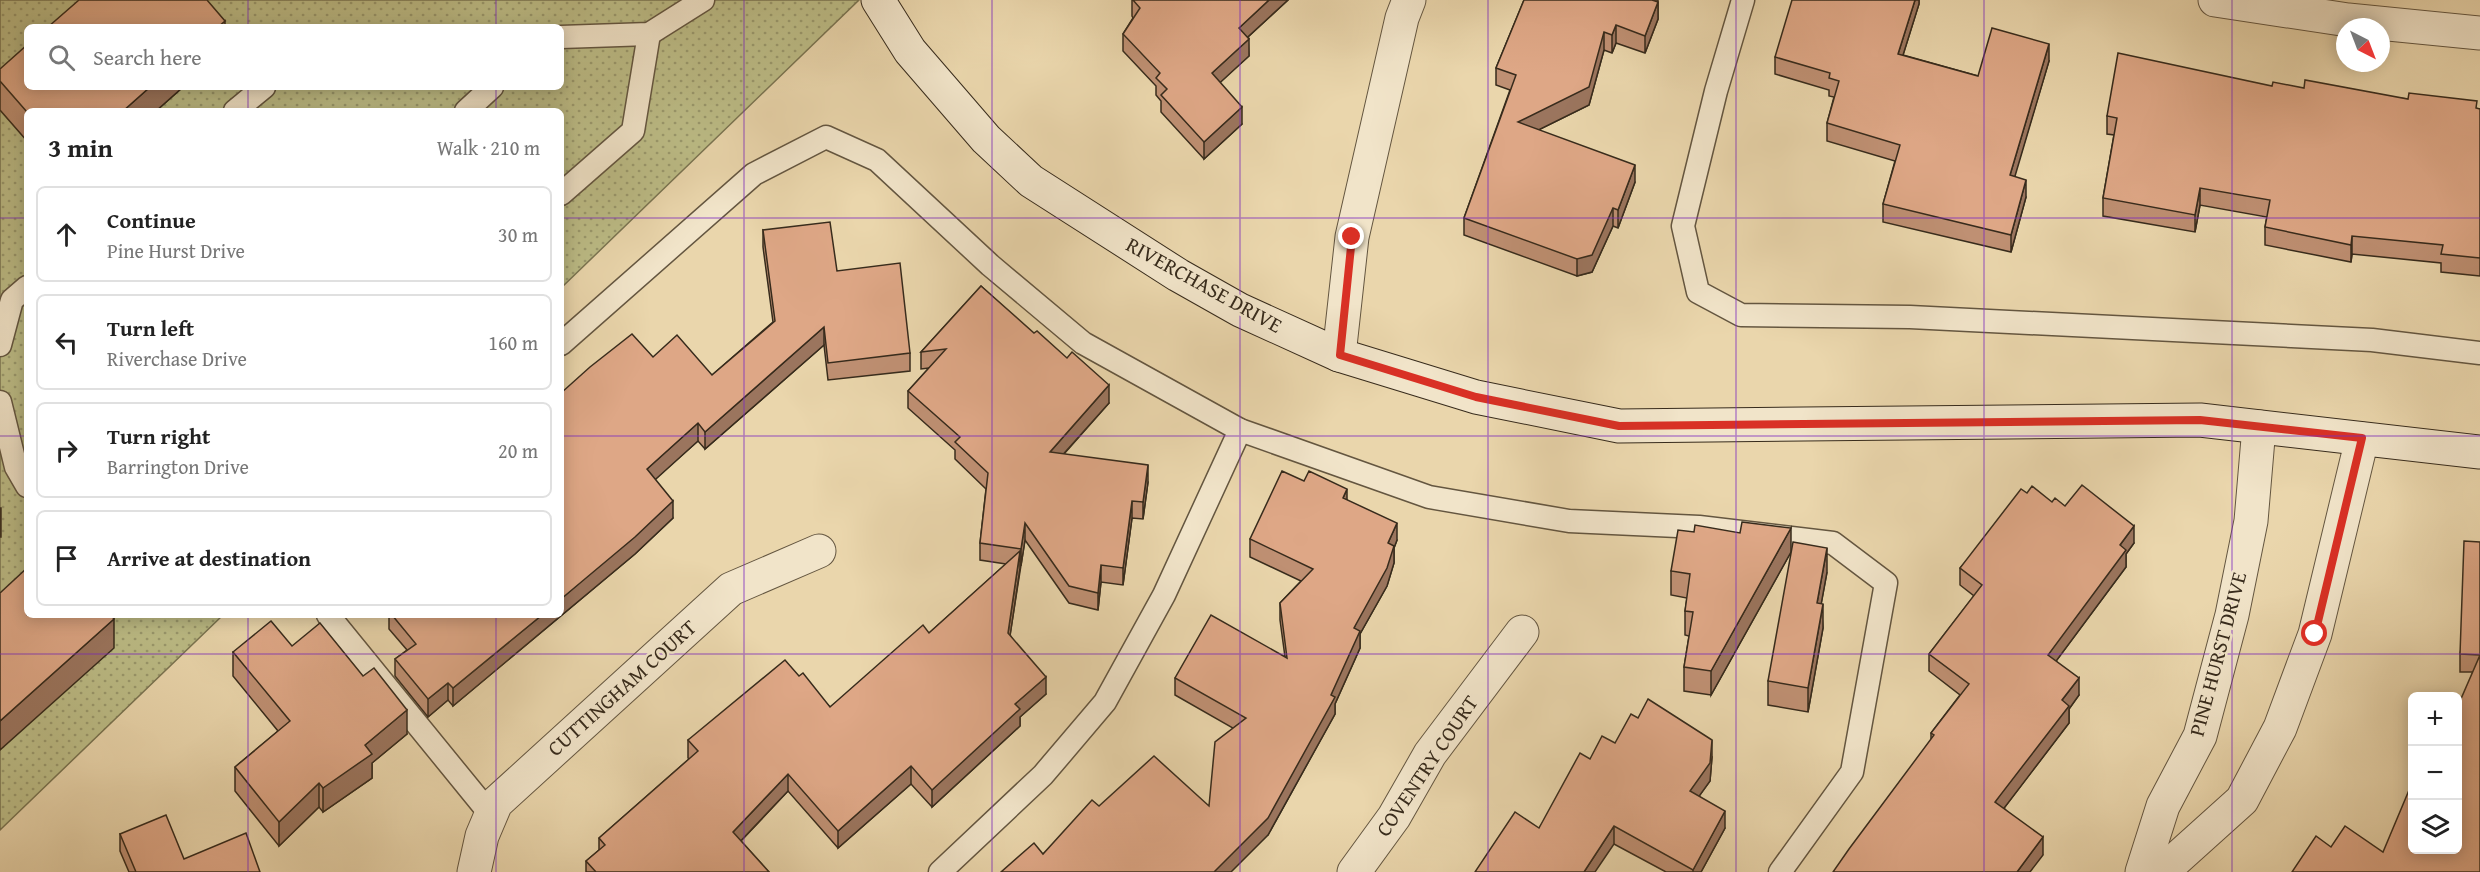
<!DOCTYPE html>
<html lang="en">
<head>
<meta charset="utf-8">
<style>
	:root { --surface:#fff; --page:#f2f2f2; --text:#222; --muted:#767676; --line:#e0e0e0 }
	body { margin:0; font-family:"Gentium Book Plus",serif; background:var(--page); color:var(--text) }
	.controls { position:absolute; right:18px; bottom:18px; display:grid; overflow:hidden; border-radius:9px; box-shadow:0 3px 15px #0003 }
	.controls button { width:54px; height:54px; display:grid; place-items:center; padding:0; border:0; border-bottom:2px solid var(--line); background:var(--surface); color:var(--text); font:30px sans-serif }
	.compass { position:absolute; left:2336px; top:18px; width:54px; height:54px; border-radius:50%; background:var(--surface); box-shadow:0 3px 15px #0003; rotate:138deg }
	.stop { position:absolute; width:18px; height:18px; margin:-14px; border:4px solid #d93025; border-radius:50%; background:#fff }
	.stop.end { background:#d93025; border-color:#fff; box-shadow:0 2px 6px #0008 }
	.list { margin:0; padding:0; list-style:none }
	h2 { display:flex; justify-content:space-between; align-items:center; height:78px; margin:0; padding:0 24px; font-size:26px }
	h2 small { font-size:20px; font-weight:400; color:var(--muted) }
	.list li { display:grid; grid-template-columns:39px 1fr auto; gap:18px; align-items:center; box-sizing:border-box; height:96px; margin:0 12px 12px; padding:0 12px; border:2px solid var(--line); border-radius:9px }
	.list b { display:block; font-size:22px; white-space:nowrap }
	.list p { margin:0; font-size:20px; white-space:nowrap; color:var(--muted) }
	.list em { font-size:20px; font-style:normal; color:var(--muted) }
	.icon { flex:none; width:33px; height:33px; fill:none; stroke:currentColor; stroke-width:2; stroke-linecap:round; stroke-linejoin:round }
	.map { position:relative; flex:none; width:2480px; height:872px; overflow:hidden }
	.search { position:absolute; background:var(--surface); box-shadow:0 3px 15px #0003; left:24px; top:24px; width:540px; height:66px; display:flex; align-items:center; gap:15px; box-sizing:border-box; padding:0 21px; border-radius:9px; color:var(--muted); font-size:22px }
	.panel { position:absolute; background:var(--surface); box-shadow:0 3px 15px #0003; left:24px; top:108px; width:540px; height:510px; border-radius:9px }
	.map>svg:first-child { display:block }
</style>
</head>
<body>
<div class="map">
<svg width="2480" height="872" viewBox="0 0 2480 872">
	<defs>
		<pattern id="green-dots" width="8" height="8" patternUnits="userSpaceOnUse" patternTransform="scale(1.5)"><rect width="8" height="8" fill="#bcbc86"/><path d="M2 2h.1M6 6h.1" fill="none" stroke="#9a996d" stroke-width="1.8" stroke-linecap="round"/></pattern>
	</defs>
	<rect width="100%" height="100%" fill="#ead6ac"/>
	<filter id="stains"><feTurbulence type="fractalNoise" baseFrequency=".00333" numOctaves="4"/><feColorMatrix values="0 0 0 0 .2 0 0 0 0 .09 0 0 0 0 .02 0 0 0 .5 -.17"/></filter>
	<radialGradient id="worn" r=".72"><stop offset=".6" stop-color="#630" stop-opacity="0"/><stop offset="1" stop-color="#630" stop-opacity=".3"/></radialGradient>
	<path fill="url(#green-dots)" stroke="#7a7451" stroke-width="1.5" fill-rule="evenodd" d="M 0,0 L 859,0 L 561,288 L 561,111 L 27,111 L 27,615 L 223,615 L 0,830 ZM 27,27 L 561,27 L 561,87 L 27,87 Z"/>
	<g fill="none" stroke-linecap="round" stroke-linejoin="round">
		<g stroke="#645640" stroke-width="25">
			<g id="lane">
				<polyline points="1743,0 1716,91 1683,226 1698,292 1741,315 1910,317 2372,340 2480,353"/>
				<polyline points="561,37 649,34 703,0"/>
				<polyline points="235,111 264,87"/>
				<polyline points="466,111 492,87"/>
				<polyline points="561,194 633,131 649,34"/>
				<polyline points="561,344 754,174 826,137 877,160 990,265 1083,343 1240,430 1429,497 1569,521 1699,527 1833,543 1886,583 1852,772 1780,872"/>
				<polyline points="0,345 12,300 27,287"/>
				<polyline points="0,402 16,467 27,486"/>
				<polyline points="328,615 491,815"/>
				<polyline points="940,872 1043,775 1105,702 1164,595 1240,430"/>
			</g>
		</g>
		<g stroke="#645640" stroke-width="35">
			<g id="street">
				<polyline points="2215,0 2348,20 2480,33"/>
				<polyline points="1339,355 1352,237 1402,18 1409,0"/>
				<polyline points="474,872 482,836 496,803 731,589 819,551"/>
				<polyline points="1354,872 1394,817 1430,754 1522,632"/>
				<polyline points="2142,872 2163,806 2200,736 2232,615 2251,521 2259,427"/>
				<polyline points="2162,872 2242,800 2280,728 2315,634 2362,439"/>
			</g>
		</g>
		<g stroke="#372b1c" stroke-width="35">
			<polyline id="secondary" points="878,0 910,51 986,139 1031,181 1178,275 1240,310 1339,355 1476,397 1619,426 2200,420 2480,452"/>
		</g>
		<use href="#lane" stroke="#f1e4c9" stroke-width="22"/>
		<use href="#street" stroke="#f1e4c9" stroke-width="33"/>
		<use href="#secondary" stroke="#f1e4c9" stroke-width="33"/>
	</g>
	<g fill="#bf9073" stroke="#372b1c" stroke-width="1.5">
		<polygon points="1132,0 1288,0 1248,37 1249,56 1220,82 1242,124 1204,159 1161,112 1161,101 1156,95 1156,86 1123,51 1123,34 1133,18 1132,16"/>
		<polygon points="1524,0 1658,0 1658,19 1645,53 1616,43 1612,53 1604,50 1589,105 1538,130 1635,182 1618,228 1613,226 1592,272 1577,276 1464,235 1464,218 1510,90 1496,85 1496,68"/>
		<polygon points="1919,0 1919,4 1903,55 1978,76 2049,61 2014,177 2026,197 2011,252 1883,222 1883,204 1895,161 1827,141 1827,123 1834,97 1829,96 1829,90 1775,74 1775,57"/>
		<polygon points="0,69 27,87 183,87 156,111 27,111 27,141 0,110"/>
		<polygon points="2272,86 2304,88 2408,99 2480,109 2480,276 2441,272 2441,263 2352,254 2351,262 2265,245 2265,227 2267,217 2200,205 2195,232 2103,216 2103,198 2114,135 2107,134 2107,116"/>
		<polygon points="763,230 837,271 910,353 910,371 828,380 824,345 705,449 698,441 655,479 673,518 635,554 453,706 448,700 428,717 395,676 395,659 407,650 389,629 389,615 561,615 653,357 712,375 773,322 763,247"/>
		<polygon points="981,286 1109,403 1064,454 1148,482 1143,519 1132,518 1123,585 1101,582 1098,610 1069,603 1025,540 1010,635 1046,694 1020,717 1020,726 932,807 911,784 838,848 788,791 741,841 769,872 586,872 586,861 599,850 599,838 689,759 688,758 688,740 799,676 830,707 929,633 1006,564 980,560 980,543 986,489 955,459 955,450 908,408 908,391 929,368 921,369 921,352"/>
		<polygon points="2027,493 2052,502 2065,506 2134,543 2126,554 2126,567 2056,661 2079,695 2069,709 2069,723 2004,808 2043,855 1931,740 1931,733 1960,695 1929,671 1929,654 1974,596 1960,585 1960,568"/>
		<polygon points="1347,500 1397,540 1394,548 1394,563 1387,586 1360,634 1360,648 1335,704 1335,714 1268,835 1043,854 1099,806 1209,806 1233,728 1175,695 1175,678 1285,657 1280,620 1280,603 1301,581 1250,557 1250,539"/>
		<polygon points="2480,542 2480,872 2331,847 2383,852 2412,849 2473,672 2460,672 2460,654"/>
		<polygon points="1791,552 1711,695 1684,691 1684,667 1689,636 1685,635 1685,611 1687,598 1671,595 1671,571"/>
		<polygon points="1827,572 1821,604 1823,628 1808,712 1768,705 1768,681"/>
		<polygon points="292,646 407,734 372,763 372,778 323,812 319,807 279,846 235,791 235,767 278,731 233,676 233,652"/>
		<polygon points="1615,743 1712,757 1710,781 1699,796 1725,828 1701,872 1666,872 1614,844 1539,828 1590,759"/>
		<polygon points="120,834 184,859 260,872 129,872 120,851"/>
	</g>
	<g fill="#9b755e" stroke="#372b1c" stroke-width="1.5">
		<polygon points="1269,0 1288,0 1239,45 1239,28"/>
		<polygon points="1915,0 1919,0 1919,4 1898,71 1898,54"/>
		<polygon points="1658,2 1658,19 1645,53 1645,36"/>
		<polygon points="225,21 225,27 218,27"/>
		<polygon points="1616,25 1616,43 1612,53 1612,35"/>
		<polygon points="1604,32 1604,50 1589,105 1518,140 1518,122"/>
		<polygon points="1249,39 1249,56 1212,90 1212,73"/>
		<polygon points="2049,44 2049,61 2010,193 2010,175"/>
		<polygon points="150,87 183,87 156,111 123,111"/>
		<polygon points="1242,107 1242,124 1204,159 1204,142"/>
		<polygon points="1635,165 1635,182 1618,228 1618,210"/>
		<polygon points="2026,180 2026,197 2011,252 2011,235"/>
		<polygon points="2200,188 2200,205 2195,232 2195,215"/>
		<polygon points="1613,208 1613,226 1592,272 1577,276 1577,259"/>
		<polygon points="2352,236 2352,254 2351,262 2351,245"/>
		<polygon points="824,327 824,345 705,449 705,432"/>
		<polygon points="1109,385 1109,403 1050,469 1050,452"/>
		<polygon points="698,423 698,441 647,487 647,469"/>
		<polygon points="1148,465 1148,482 1143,519 1143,502"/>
		<polygon points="1347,489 1347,506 1343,498"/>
		<polygon points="673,501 673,518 635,554 453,706 453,688 542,615 561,615 561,599"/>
		<polygon points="1132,501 1132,518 1123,585 1123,568"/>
		<rect x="0" y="508" width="1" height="29"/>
		<polygon points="1025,523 1025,540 1021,566 1021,549"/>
		<polygon points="1397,523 1397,540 1394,548 1394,563 1387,586 1360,634 1360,648 1335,704 1335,714 1268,835 1231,872 1214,872 1331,695 1354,628 1388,543"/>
		<polygon points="2134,526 2134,543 2126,554 2126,567 2048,672 2048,655 2120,545"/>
		<polygon points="1791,528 1791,552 1711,695 1711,671"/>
		<polygon points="1827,548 1827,572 1817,627 1817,603"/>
		<polygon points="1020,551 1020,568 1008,650 1008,633"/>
		<polygon points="1101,565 1101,582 1098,610 1098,593"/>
		<polygon points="1823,604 1823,628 1808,712 1808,688"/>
		<polygon points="114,619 114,648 0,750 0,721"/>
		<polygon points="1046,677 1046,694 1020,717 1020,726 932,807 932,790 1015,704"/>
		<polygon points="2079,678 2079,695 2069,709 2069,723 1995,820 1995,802 2062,700"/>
		<polygon points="448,683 448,700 428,717 428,699"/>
		<polygon points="407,710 407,734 372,763 372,778 323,812 323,788 365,745"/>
		<polygon points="1712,740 1712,757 1710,781 1690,809 1690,791"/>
		<polygon points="911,766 911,784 838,848 838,831"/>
		<polygon points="788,774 788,791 733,849 733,832"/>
		<polygon points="319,783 319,807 279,846 279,822"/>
		<polygon points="1725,811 1725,828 1701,872 1693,872 1693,870"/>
		<polygon points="1614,826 1614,844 1595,872 1584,872"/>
		<polygon points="2043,837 2043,855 2030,872 2017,872"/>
	</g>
	<g fill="#dea786" stroke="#372b1c" stroke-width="1.5">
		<polygon points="79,0 207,0 225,21 218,27 48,27"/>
		<polygon points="1133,0 1269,0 1239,28 1249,39 1212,73 1242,107 1204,142 1161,95 1167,89 1156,78 1160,73 1123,34 1140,8"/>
		<polygon points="1524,0 1652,0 1658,2 1645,36 1616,25 1612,35 1604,32 1589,87 1518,122 1635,165 1618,210 1613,208 1592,255 1577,259 1464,218 1516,75 1496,68"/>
		<polygon points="1792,0 1915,0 1898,54 1978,76 1992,28 2049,44 2010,175 2026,180 2011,235 1883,204 1900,145 1827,123 1839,81 1829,78 1830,73 1775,57"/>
		<polygon points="27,45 27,87 150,87 123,111 27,112 0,81 0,69"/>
		<polygon points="2118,53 2272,86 2273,82 2304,88 2305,80 2408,99 2409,93 2477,101 2476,108 2480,109 2480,258 2441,254 2443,245 2352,236 2351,245 2265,227 2270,200 2200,188 2195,215 2103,198 2117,118 2107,116"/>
		<polygon points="830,222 837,271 900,263 910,353 828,363 824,327 705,432 698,423 647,469 673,501 635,537 561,599 561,393 590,367 632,334 653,357 677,335 712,375 775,321 763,230"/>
		<polygon points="981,286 1034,333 1037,331 1067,358 1072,352 1109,385 1050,452 1148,465 1143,502 1132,501 1123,568 1101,565 1098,593 1069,586 1025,523 1021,549 980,543 988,473 955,442 960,437 908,391 946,349 921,352"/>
		<polygon points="1282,471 1304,481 1309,471 1347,489 1343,498 1397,523 1388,543 1394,546 1387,568 1354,628 1360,631 1331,695 1335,697 1268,818 1214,872 1001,872 1034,843 1043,854 1092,800 1099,806 1154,756 1209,806 1215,742 1246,718 1175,678 1211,615 1287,658 1280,603 1313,569 1250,539"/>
		<polygon points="2082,485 2134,526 2120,545 2126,550 2048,655 2079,678 2062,700 2069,706 1995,802 2043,837 2017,872 1833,872 1849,849 1934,735 1931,733 1969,684 1929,654 1982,585 1960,568 2021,489 2027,493 2032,486 2052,502 2055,498 2065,506"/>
		<polygon points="1742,522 1791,528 1711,671 1684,667 1693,612 1685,611 1690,574 1671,571 1678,530 1694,532 1695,525 1740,533"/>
		<polygon points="2464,541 2480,542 2480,872 2292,872 2316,836 2331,847 2345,826 2383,852 2412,783 2412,849 2457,849 2457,708 2480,655 2460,654"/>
		<polygon points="1793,542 1827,548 1817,603 1823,604 1808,688 1768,681"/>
		<polygon points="1020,551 1008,633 1046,677 1015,704 1020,709 932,790 911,766 838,831 788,774 733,832 769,872 596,872 586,861 605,845 599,838 698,751 688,740 785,660 799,676 803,673 830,707 923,625 929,633"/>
		<polygon points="27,568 27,615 111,615 114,619 0,721 0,593"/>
		<polygon points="392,615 542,615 453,688 448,683 428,699 395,659 416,644"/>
		<polygon points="271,621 292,646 320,623 363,676 374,668 407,710 365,745 372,754 323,788 319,783 279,822 235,767 290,721 233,652"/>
		<polygon points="1648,699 1712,740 1710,763 1690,791 1725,811 1693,870 1614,826 1584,872 1475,872 1515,812 1539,828 1580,753 1590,759 1602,736 1615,743 1631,714 1638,718"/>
		<polygon points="166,815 184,859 246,833 260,872 136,872 120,834"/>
	</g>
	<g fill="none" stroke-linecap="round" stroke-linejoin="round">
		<polyline stroke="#d93025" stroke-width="8" points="1352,237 1340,355 1476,397 1619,426 2200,420 2362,438 2315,634"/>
	</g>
	<path fill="none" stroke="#7b2cbf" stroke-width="1.5" stroke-opacity="0.55" d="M 248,0 L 248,27M 496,0 L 496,27M 744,0 L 744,872M 992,0 L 992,872M 1240,0 L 1240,872M 1488,0 L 1488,872M 1736,0 L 1736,872M 1984,0 L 1984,872M 2232,0 L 2232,872M 248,87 L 248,111M 496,87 L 496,111M 0,218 L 27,218M 561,218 L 2480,218M 0,436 L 27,436M 561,436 L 2480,436M 248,615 L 248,872M 496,615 L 496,872M 0,654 L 2480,654"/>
	<g text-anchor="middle" stroke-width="5" stroke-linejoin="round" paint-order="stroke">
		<g font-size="21" fill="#372b1c" stroke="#f1e4c9">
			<text transform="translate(1204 285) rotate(29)" y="7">RIVERCHASE DRIVE</text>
			<text transform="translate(2218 654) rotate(-75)" y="7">PINE HURST DRIVE</text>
			<text transform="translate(622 688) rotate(-42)" y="7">CUTTINGHAM COURT</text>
			<text transform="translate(1427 766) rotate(-56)" y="7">COVENTRY COURT</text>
		</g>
	</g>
	<rect width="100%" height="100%" filter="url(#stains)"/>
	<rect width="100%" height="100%" fill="url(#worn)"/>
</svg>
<div class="controls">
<button>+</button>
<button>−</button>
<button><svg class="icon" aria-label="layers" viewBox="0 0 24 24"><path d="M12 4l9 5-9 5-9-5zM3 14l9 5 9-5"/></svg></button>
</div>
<svg class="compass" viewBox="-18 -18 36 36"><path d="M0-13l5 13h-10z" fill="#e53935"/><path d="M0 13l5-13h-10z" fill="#767676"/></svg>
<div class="stop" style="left:2315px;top:634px"></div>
<div class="stop end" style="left:1352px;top:237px"></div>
<div class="search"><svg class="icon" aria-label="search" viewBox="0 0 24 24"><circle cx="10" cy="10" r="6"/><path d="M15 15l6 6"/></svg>Search here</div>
<section class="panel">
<h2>3 min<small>Walk · 210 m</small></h2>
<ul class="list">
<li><svg class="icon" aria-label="ahead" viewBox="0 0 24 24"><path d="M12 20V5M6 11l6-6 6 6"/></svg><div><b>Continue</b><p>Pine Hurst Drive</p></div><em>30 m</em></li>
<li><svg class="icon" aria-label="left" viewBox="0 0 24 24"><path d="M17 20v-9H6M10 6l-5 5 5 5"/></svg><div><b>Turn left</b><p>Riverchase Drive</p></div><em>160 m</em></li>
<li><svg class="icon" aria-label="right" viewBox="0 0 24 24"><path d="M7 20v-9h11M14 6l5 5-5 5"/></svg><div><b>Turn right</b><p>Barrington Drive</p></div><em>20 m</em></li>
<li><svg class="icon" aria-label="arrive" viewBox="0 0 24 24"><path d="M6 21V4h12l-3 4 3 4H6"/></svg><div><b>Arrive at destination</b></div></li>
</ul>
</section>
</div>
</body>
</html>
